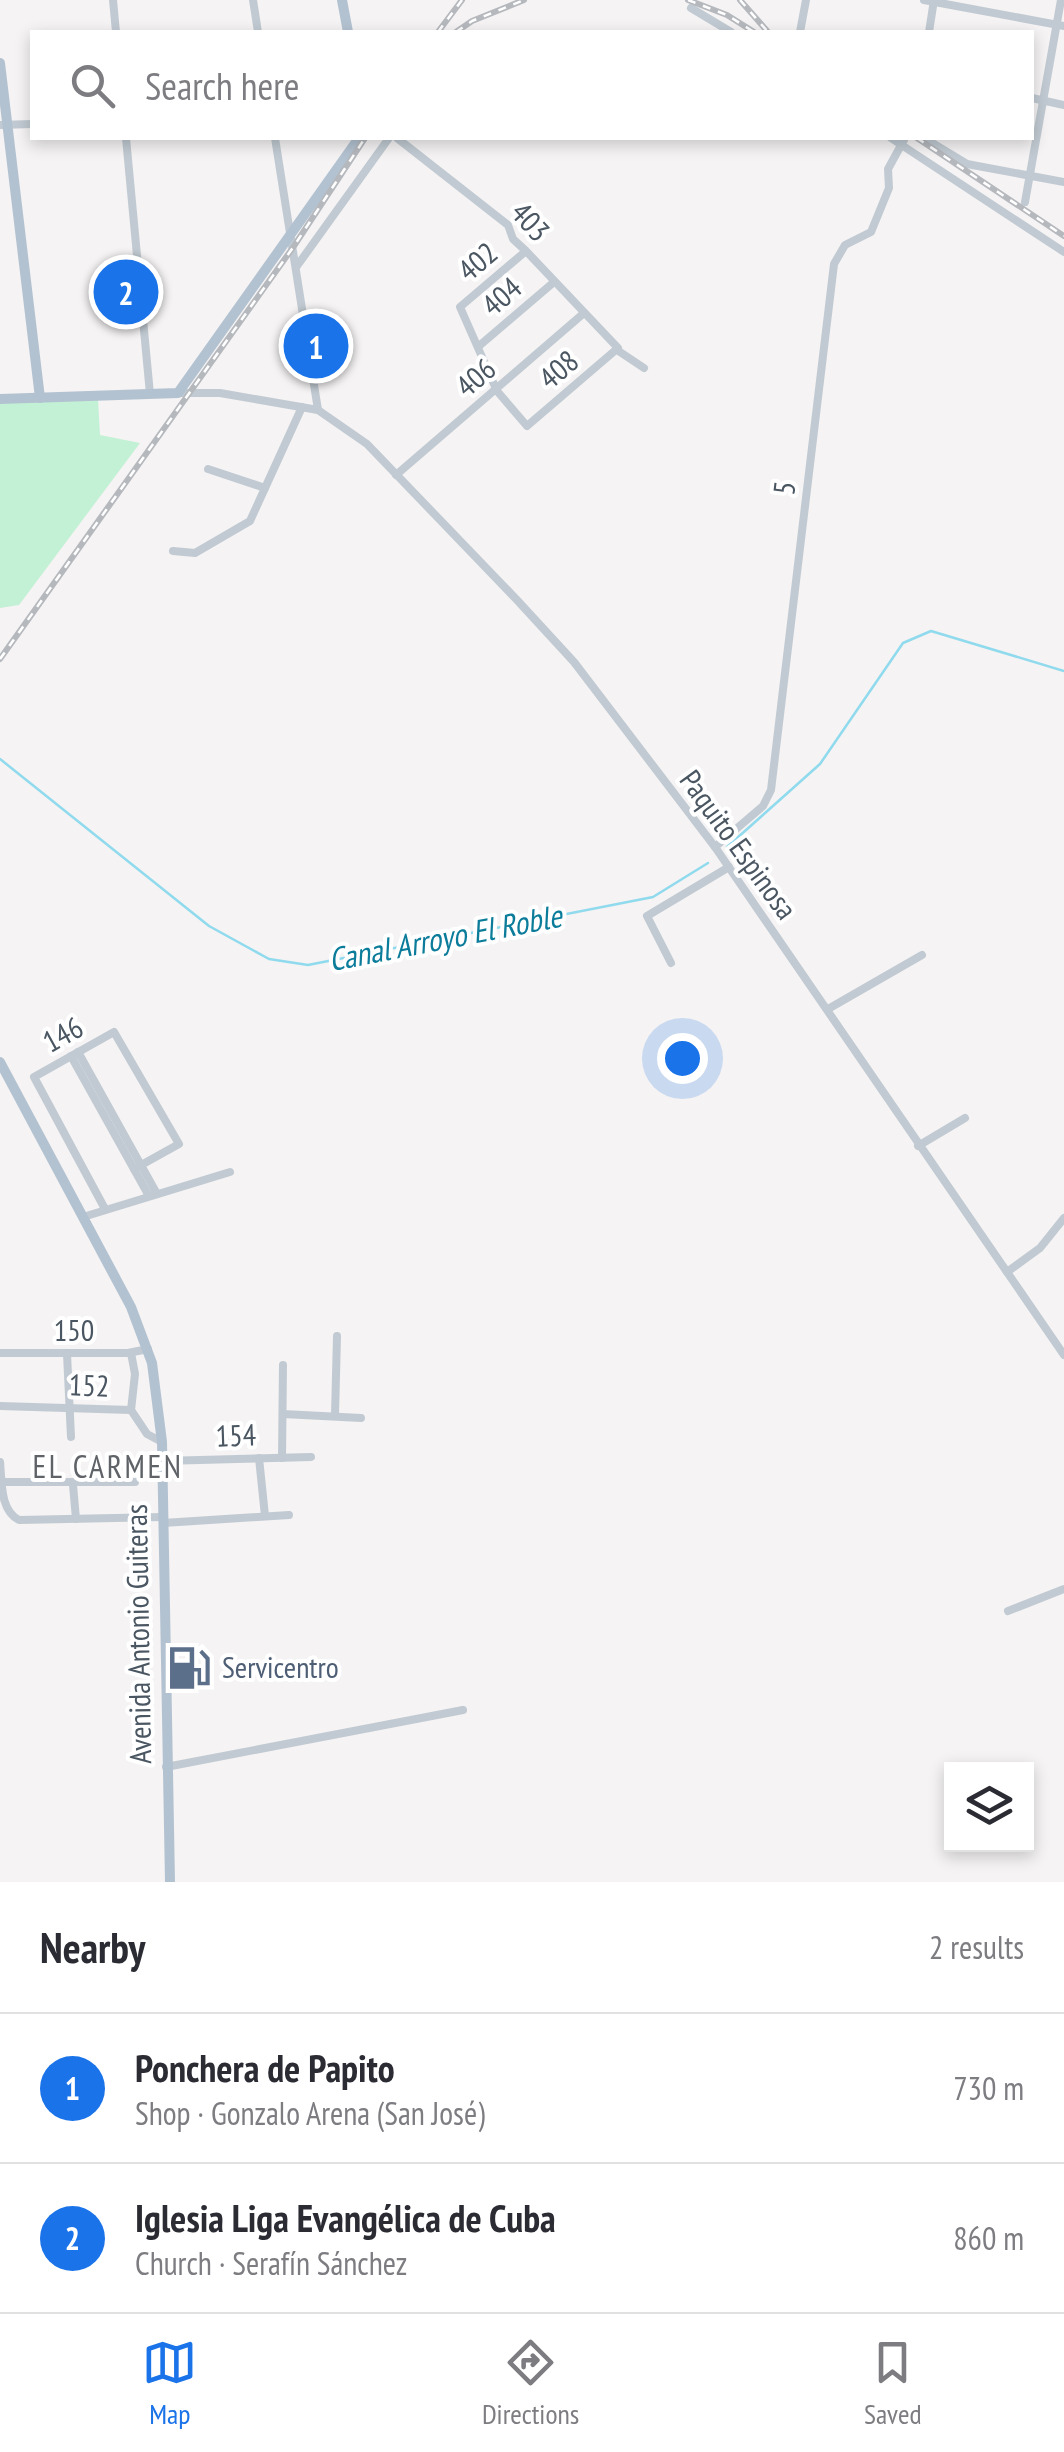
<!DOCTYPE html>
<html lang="en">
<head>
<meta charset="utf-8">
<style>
	:root { --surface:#fff; --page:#f7f7f7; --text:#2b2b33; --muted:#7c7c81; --line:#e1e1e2; --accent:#1a73e8 }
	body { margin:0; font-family:"PT Sans Narrow",sans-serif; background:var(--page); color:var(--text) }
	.controls { position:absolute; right:30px; bottom:30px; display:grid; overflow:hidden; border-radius:0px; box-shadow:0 5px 15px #0003 }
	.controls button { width:90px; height:90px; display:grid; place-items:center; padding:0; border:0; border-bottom:2px solid var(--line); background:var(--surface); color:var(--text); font:50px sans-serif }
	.you { position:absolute; left:682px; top:1058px; width:35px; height:35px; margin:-25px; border:8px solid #fff; border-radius:50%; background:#1a73e8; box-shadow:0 0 0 15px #1a73e833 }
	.badge { display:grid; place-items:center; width:65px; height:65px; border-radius:50%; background:var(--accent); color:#fff; font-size:32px; font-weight:700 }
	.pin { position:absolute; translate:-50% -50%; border:5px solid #fff; box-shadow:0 2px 10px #0006 }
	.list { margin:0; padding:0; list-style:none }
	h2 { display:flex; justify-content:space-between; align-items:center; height:130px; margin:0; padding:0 40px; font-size:42px }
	h2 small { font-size:32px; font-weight:400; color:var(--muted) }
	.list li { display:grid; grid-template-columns:65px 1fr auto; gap:30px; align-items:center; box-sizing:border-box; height:150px; padding:0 40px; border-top:2px solid var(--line) }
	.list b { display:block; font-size:38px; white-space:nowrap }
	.list p { margin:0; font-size:32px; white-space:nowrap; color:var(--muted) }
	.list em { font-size:32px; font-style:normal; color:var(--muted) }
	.icon { flex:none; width:55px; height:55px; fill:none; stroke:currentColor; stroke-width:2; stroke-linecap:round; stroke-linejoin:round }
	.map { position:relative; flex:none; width:1064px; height:1882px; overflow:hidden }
	.search { position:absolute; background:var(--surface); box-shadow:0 5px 15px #0003; left:30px; right:30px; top:30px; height:110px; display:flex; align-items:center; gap:25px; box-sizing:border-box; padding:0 35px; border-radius:0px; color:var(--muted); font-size:38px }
	.sheet { height:430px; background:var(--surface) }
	nav { display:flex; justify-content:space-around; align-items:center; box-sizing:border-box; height:140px; border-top:2px solid var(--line); background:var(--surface); font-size:28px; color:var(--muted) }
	nav a { display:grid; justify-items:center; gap:5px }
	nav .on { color:var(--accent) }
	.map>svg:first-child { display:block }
</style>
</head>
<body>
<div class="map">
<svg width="1064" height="1882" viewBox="0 0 1064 1882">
	<rect width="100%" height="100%" fill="#f5f3f3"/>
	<polygon fill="#c3f1d5" points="98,399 100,435 140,443 19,605 0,608 0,403"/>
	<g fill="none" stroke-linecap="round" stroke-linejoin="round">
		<g stroke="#90daee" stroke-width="2.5">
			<polyline points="0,759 209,926 269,959 308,965 653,897 708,863"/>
			<polyline points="727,847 820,764 903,643 931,631 1064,671"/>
		</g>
		<g stroke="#c1cad2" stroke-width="8">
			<polyline points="113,0 116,32"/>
			<polyline points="253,0 258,32"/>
			<polyline points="924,0 1064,26"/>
			<polyline points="691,8 731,32"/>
			<polyline points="800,32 806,0"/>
			<polyline points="929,32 934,0"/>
			<polyline points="1032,98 1064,105"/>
			<polyline points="0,125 32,124"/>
			<polyline points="126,138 150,394"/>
			<polyline points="275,138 318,410"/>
			<polyline points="397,138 508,225 513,239 526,251 618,348 527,426 497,391 460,307 526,251"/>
			<polyline points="891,138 1064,252"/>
			<polyline points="924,138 967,164 1064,182"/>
			<polyline points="1025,202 1061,0"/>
			<polyline points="297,266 389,138"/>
			<polyline points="479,346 554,282"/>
			<polyline points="617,350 644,368"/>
			<polyline points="178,393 220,393 318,410 367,444 517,600 574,662 715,847 1064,1355"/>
			<polyline points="208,469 265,488"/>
			<polyline points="396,475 584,313"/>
			<polyline points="173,551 195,553 250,521 302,407"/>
			<polyline points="715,847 763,806 771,790 834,264 845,245 871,232 889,188 888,169 905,138"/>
			<polyline points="671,963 647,916 729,867"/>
			<polyline points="828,1009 922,955"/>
			<polyline points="78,1052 157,1194"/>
			<polyline points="71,1056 149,1196"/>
			<polyline points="918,1146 965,1118"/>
			<polyline points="105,1209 34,1077 114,1032 179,1144 134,1169"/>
			<polyline points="83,1217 230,1172"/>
			<polyline points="1007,1272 1040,1248 1064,1218"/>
			<polyline points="0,1353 128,1353 148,1349"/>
			<polyline points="131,1353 135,1374 131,1410"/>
			<polyline points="67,1354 71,1437"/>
			<polyline points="0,1406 131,1410"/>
			<polyline points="131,1410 147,1434 162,1442"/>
			<polyline points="283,1414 361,1418"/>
			<polyline points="335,1415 337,1336"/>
			<polyline points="259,1458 265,1516"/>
			<polyline points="282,1458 283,1365"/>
			<polyline points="162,1461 311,1457"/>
			<path d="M 0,1462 C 2,1483 0,1510 19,1520 L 163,1517"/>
			<polyline points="2,1482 135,1482"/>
			<polyline points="73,1485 76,1519"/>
			<polyline points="163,1523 289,1515"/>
			<polyline points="1008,1611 1064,1589"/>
			<polyline points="166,1767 463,1710"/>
		</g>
		<g stroke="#b3c2d1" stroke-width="10">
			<polyline points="342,0 348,32"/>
			<polyline points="0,63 40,398"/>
			<polyline points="0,399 178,393 359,138"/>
			<polyline points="0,1062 131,1307 152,1363 162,1442 170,1882"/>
		</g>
		<g stroke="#b5b8bd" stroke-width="6">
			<g id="rail">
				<polyline points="688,0 727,15 754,32"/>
				<polyline points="740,0 768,32"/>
				<polyline points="438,32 462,0"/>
				<polyline points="456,32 472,21 524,0"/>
				<polyline points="917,138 1064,236"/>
				<polyline points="0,659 294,246 365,138"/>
			</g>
		</g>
		<use href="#rail" stroke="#fff" stroke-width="2.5" stroke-dasharray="8" stroke-linecap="butt"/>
	</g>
	<defs>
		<g id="fuel-bare" transform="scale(3.45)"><path d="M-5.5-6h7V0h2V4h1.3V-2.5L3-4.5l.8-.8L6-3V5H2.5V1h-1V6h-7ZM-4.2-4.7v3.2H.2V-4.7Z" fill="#5c6f8a" stroke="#fff" stroke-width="2.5" paint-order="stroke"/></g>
	</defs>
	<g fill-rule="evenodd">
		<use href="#fuel-bare" x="189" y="1668"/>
	</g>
	<g text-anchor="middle" stroke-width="8" stroke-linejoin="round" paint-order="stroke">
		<g font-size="30" fill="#4a5661" stroke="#fff">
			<text transform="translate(530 222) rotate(48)" y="10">403</text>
			<text transform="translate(478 262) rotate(-40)" y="10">402</text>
			<text transform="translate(502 297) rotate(-41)" y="10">404</text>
			<text transform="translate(559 370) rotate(-40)" y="10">408</text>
			<text transform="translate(476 378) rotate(-41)" y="10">406</text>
			<text transform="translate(785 488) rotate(-83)" y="10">5</text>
			<text transform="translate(738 845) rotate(54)" y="10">Paquito Espinosa</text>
			<text transform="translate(63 1035) rotate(-29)" y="10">146</text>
			<text x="74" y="1341">150</text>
			<text transform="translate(89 1386) rotate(2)" y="10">152</text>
			<text transform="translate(236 1436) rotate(-2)" y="10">154</text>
			<text transform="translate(139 1634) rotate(-91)" y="10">Avenida Antonio Guiteras</text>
		</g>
		<g font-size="30" fill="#4e5e75" stroke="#fff" text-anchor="start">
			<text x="222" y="1678">Servicentro</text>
		</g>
		<g font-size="32" font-style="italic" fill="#0c7c9b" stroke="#fff">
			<text transform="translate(445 938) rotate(-11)" y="11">Canal Arroyo El Roble</text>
		</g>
		<g font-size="32" letter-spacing="2.5" fill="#5f6368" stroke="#fff">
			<text x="108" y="1478">EL CARMEN</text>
		</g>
	</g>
</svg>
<div class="controls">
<button><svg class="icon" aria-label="layers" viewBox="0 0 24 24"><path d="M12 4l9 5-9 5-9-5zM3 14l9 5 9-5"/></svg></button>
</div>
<div class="you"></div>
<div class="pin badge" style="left:316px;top:346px">1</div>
<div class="pin badge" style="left:126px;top:292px">2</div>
<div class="search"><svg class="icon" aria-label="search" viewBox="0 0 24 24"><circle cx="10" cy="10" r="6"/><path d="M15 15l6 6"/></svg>Search here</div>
</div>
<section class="sheet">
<h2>Nearby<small>2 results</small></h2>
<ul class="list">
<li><span class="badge">1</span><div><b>Ponchera de Papito</b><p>Shop · Gonzalo Arena (San José)</p></div><em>730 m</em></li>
<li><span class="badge">2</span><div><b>Iglesia Liga Evangélica de Cuba</b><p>Church · Serafín Sánchez</p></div><em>860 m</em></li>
</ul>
</section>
<nav>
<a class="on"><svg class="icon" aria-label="map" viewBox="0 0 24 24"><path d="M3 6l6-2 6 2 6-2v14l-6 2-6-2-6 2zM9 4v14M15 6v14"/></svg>Map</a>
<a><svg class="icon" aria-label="directions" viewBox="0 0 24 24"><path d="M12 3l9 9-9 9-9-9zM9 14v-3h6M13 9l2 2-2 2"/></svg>Directions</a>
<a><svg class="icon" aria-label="saved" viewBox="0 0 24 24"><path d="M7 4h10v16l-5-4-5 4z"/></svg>Saved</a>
</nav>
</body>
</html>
